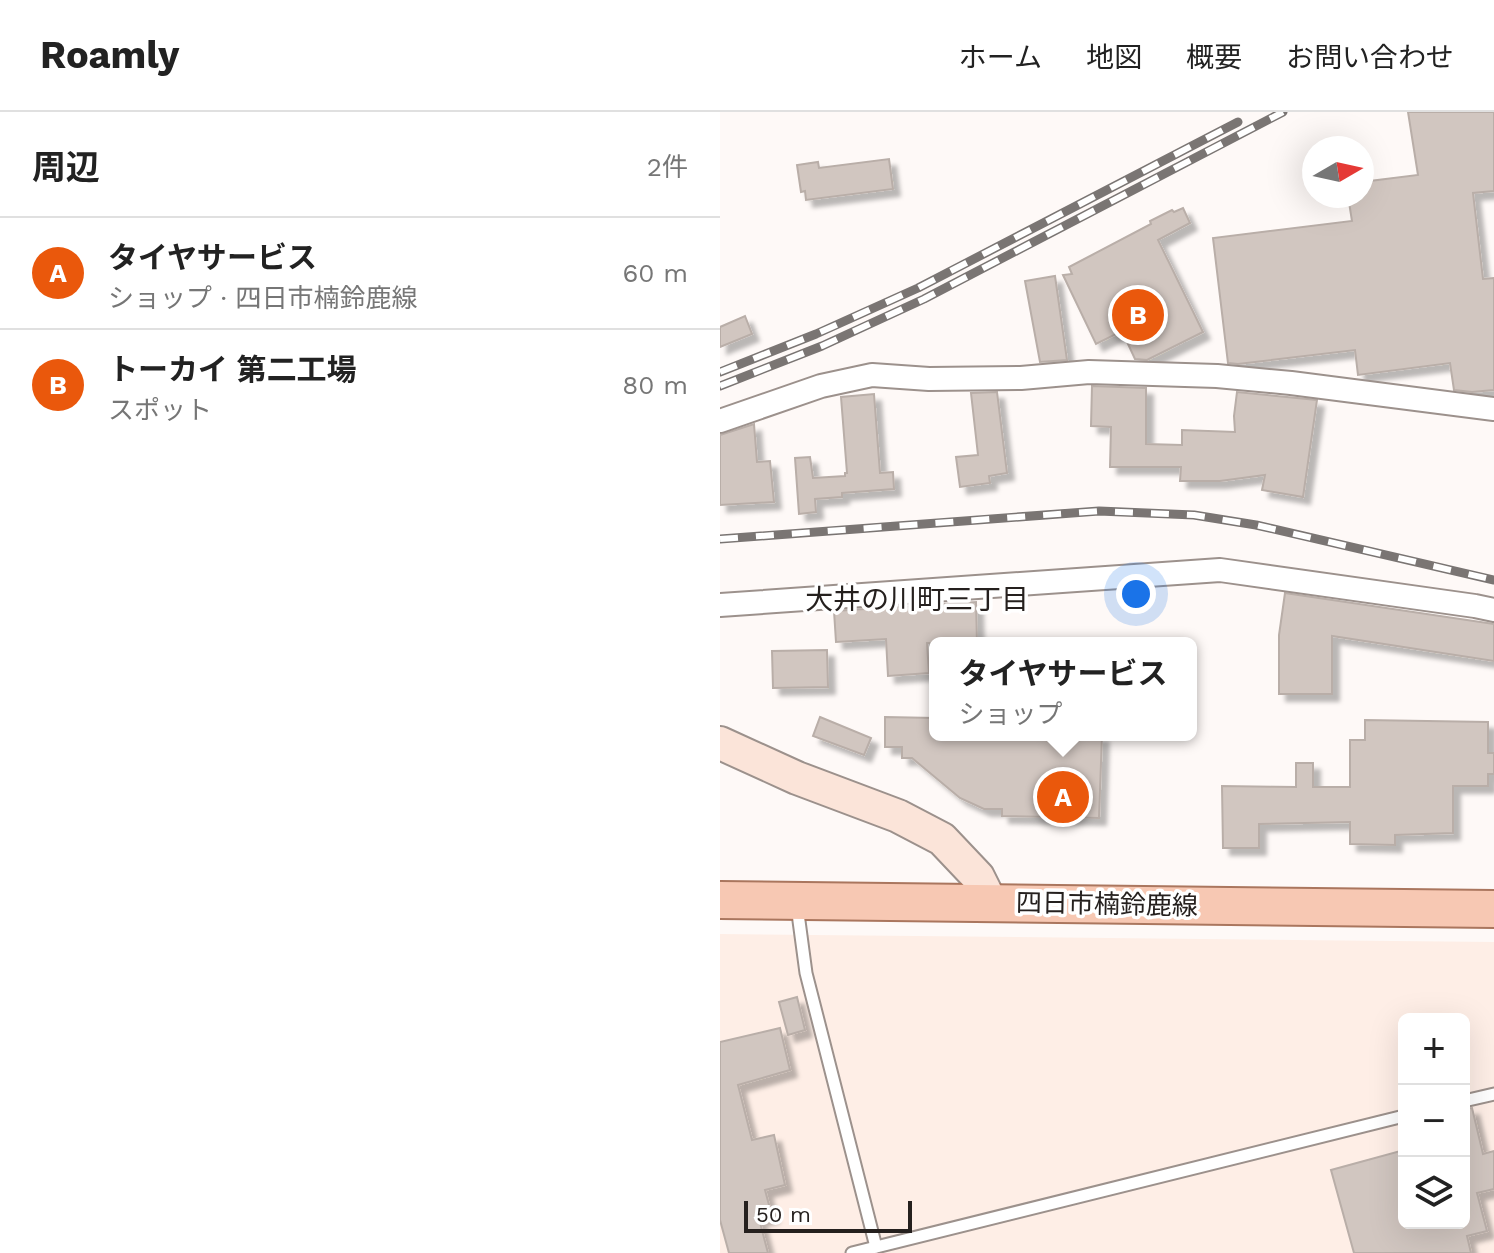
<!DOCTYPE html>
<html lang="ja">
<head>
<meta charset="utf-8">
<style>
	:root { --surface:#fff; --page:#f2f2f2; --text:#222; --muted:#767676; --line:#e0e0e0; --accent:#ea580c }
	body { margin:0; font-family:"Work Sans","Noto Sans JP",sans-serif; background:var(--page); color:var(--text) }
	.controls { position:absolute; right:24px; bottom:24px; display:grid; overflow:hidden; border-radius:12px; box-shadow:0 8px 32px #0002 }
	.controls button { width:72px; height:72px; display:grid; place-items:center; padding:0; border:0; border-bottom:2px solid var(--line); background:var(--surface); color:var(--text); font:40px sans-serif }
	.compass { position:absolute; left:582px; top:24px; width:72px; height:72px; border-radius:50%; background:var(--surface); box-shadow:0 8px 32px #0002; rotate:81deg }
	.scale { position:absolute; left:24px; bottom:20px; width:168px; box-sizing:border-box; padding-left:8px; border:4px solid #25201e; border-top:0; font-size:22px; line-height:28px; white-space:nowrap; color:#25201e; -webkit-text-stroke:6px #fff; paint-order:stroke }
	.you { position:absolute; left:416px; top:482px; width:28px; height:28px; margin:-20px; border:6px solid #fff; border-radius:50%; background:#1a73e8; box-shadow:0 0 0 12px #1a73e833 }
	.badge { display:grid; place-items:center; width:52px; height:52px; border-radius:50%; background:var(--accent); color:#fff; font-size:26px; font-weight:700 }
	.pin { position:absolute; translate:-50% -50%; border:4px solid #fff; box-shadow:0 2px 8px #0006 }
	.popup { position:absolute; left:209px; top:525px; width:268px; height:104px; box-sizing:border-box; display:grid; place-content:center; border-radius:12px; background:var(--surface); filter:drop-shadow(0 2px 6px #0005); font-size:26px; white-space:nowrap; color:var(--muted) }
	.popup b { font-size:30px; color:var(--text) }
	.popup::after { content:''; position:absolute; left:50%; top:100%; margin-left:-16px; border:16px solid transparent; border-top-color:var(--surface) }
	.list { margin:0; padding:0; list-style:none }
	h2 { display:flex; justify-content:space-between; align-items:center; height:104px; margin:0; padding:0 32px; font-size:34px }
	h2 small { font-size:26px; font-weight:400; color:var(--muted) }
	.list li { display:grid; grid-template-columns:52px 1fr auto; gap:24px; align-items:center; box-sizing:border-box; height:112px; padding:0 32px; border-top:2px solid var(--line) }
	.list b { display:block; font-size:30px; white-space:nowrap }
	.list p { margin:0; font-size:26px; white-space:nowrap; color:var(--muted) }
	.list em { font-size:26px; font-style:normal; color:var(--muted) }
	.icon { flex:none; width:44px; height:44px; fill:none; stroke:currentColor; stroke-width:2; stroke-linecap:round; stroke-linejoin:round }
	.map { position:relative; flex:none; width:774px; height:1141px; overflow:hidden }
	header { display:flex; align-items:center; gap:48px; box-sizing:border-box; height:112px; padding:0 40px; background:var(--surface); border-bottom:2px solid var(--line) }
	header strong { font-size:38px }
	nav { display:flex; gap:44px; margin-inline-start:auto; font-size:28px }
	main { display:flex }
	aside { flex:1; background:var(--surface) }
	.map>svg:first-child { display:block }
</style>
</head>
<body>
<header>
<strong>Roamly</strong>
<nav><a>ホーム</a><a>地図</a><a>概要</a><a>お問い合わせ</a></nav>
</header>
<main>
<aside>
<h2>周辺<small>2件</small></h2>
<ul class="list">
<li><span class="badge">A</span><div><b>タイヤサービス</b><p>ショップ · 四日市楠鈴鹿線</p></div><em>60 m</em></li>
<li><span class="badge">B</span><div><b>トーカイ 第二工場</b><p>スポット</p></div><em>80 m</em></li>
</ul>
</aside>
<div class="map">
<svg width="774" height="1141" viewBox="0 0 774 1141">
	<defs>
		<filter id="shadow"><feDropShadow dx="7" dy="7" stdDeviation="2" flood-color="#0004"/></filter>
	</defs>
	<rect width="100%" height="100%" fill="#fef9f7"/>
	<path fill="#feeee6" fill-rule="evenodd" d="M 0,822 L 774,830 L 774,1141 L 0,1141 ZM 684,907 L 744,907 L 744,1111 L 684,1111 Z"/>
	<g fill="#d1c6c0" stroke="#b9aea8" stroke-width="2" filter="url(#shadow)">
		<polygon points="688,0 774,0 774,79 753,81 763,167 774,166 774,278 752,280 734,278 730,251 638,263 635,238 518,252 508,251 493,126 632,109 628,84 642,84 642,70 698,63"/>
		<polygon points="169,47 173,77 86,88 85,79 81,80 77,53 98,50 99,56"/>
		<polygon points="463,96 470,111 438,128 483,220 427,248 415,247 402,219 376,232 343,163 352,162 349,155 431,112 430,109 452,98 454,100"/>
		<polygon points="335,164 347,248 320,250 305,169"/>
		<polygon points="25,204 32,222 0,235 0,215"/>
		<polygon points="372,274 426,276 426,332 462,333 462,318 515,320 514,304 517,280 597,288 583,385 542,378 545,363 500,369 460,369 461,355 390,355 391,315 371,314"/>
		<polygon points="277,280 287,361 269,364 270,371 240,375 236,345 258,343 251,281"/>
		<polygon points="154,282 160,361 173,360 174,377 122,381 122,385 95,387 96,400 79,402 75,346 90,345 93,366 125,364 125,361 127,361 121,285"/>
		<polygon points="34,312 37,350 50,349 54,390 0,393 0,323"/>
		<polygon points="565,481 774,512 774,549 612,524 612,582 559,582 559,523"/>
		<polygon points="256,490 257,531 207,531 209,561 168,564 166,527 116,530 114,499"/>
		<polygon points="107,538 108,575 53,576 52,539"/>
		<polygon points="100,605 151,626 144,643 93,624"/>
		<polygon points="165,605 215,606 215,623 382,623 379,706 282,704 282,697 264,697 240,686 192,646 182,646 182,635 165,635"/>
		<polygon points="645,608 768,610 768,641 774,641 774,662 768,662 768,674 733,674 733,721 675,723 675,733 630,732 630,710 539,712 539,736 503,736 502,674 576,675 576,651 593,651 593,675 630,675 630,628 645,628"/>
		<polygon points="77,885 85,918 68,923 59,890"/>
		<polygon points="60,916 70,958 18,973 32,1028 54,1023 65,1073 45,1078 52,1104 39,1107 48,1141 9,1141 0,1108 0,930"/>
		<polygon points="752,996 763,1042 774,1039 774,1077 757,1081 767,1119 747,1124 751,1141 634,1141 611,1058 684,1038 684,1111 743,1111 744,1114 744,997"/>
	</g>
	<g fill="none" stroke-linecap="round" stroke-linejoin="round">
		<g stroke="#9c918c" stroke-width="15">
			<g id="lane">
				<polyline points="77,794 86,861 156,1135"/>
				<polyline points="744,989 774,982"/>
				<polyline points="132,1141 684,1004"/>
			</g>
		</g>
		<g stroke="#9c918c" stroke-width="26">
			<g id="street">
				<polyline points="0,309 101,274 152,263 209,267 301,266 369,260 497,264 571,271 774,297"/>
				<polyline points="0,493 500,458 755,494 774,498"/>
			</g>
		</g>
		<g stroke="#9c918c" stroke-width="36">
			<polyline id="secondary" points="0,631 77,666 178,704 222,727 258,765 271,791"/>
		</g>
		<g stroke="#aa765e" stroke-width="40">
			<polyline id="primary" points="0,788 774,797"/>
		</g>
		<use href="#lane" stroke="#fff" stroke-width="11"/>
		<use href="#street" stroke="#fff" stroke-width="22"/>
		<use href="#secondary" stroke="#fbe4d9" stroke-width="32"/>
		<use href="#primary" stroke="#f7c8b3" stroke-width="36"/>
		<g stroke="#7a7573" stroke-width="9">
			<g id="rail">
				<polyline points="0,260 96,222 198,176 518,10"/>
				<polyline points="0,274 102,234 204,187 563,0"/>
				<polyline points="0,427 379,399 474,403 536,413 774,468"/>
			</g>
		</g>
		<use href="#rail" stroke="#fff" stroke-width="6" stroke-dasharray="18" stroke-linecap="butt"/>
	</g>
	<g text-anchor="middle" stroke-width="7" stroke-linejoin="round" paint-order="stroke">
		<g font-size="26" fill="#25201e" stroke="#fff">
			<text transform="translate(387 792) rotate(1)" y="9">四日市楠鈴鹿線</text>
		</g>
		<g font-size="28" fill="#25201e" stroke="#fff">
			<text x="197" y="497">大井の川町三丁目</text>
		</g>
	</g>
</svg>
<div class="controls">
<button>+</button>
<button>−</button>
<button><svg class="icon" aria-label="layers" viewBox="0 0 24 24"><path d="M12 4l9 5-9 5-9-5zM3 14l9 5 9-5"/></svg></button>
</div>
<svg class="compass" viewBox="-18 -18 36 36"><path d="M0-13l5 13h-10z" fill="#e53935"/><path d="M0 13l5-13h-10z" fill="#767676"/></svg>
<div class="scale">50 m</div>
<div class="you"></div>
<div class="pin badge" style="left:343px;top:685px">A</div>
<div class="popup"><b>タイヤサービス</b>ショップ</div>
<div class="pin badge" style="left:418px;top:203px">B</div>
</div>
</main>
</body>
</html>
